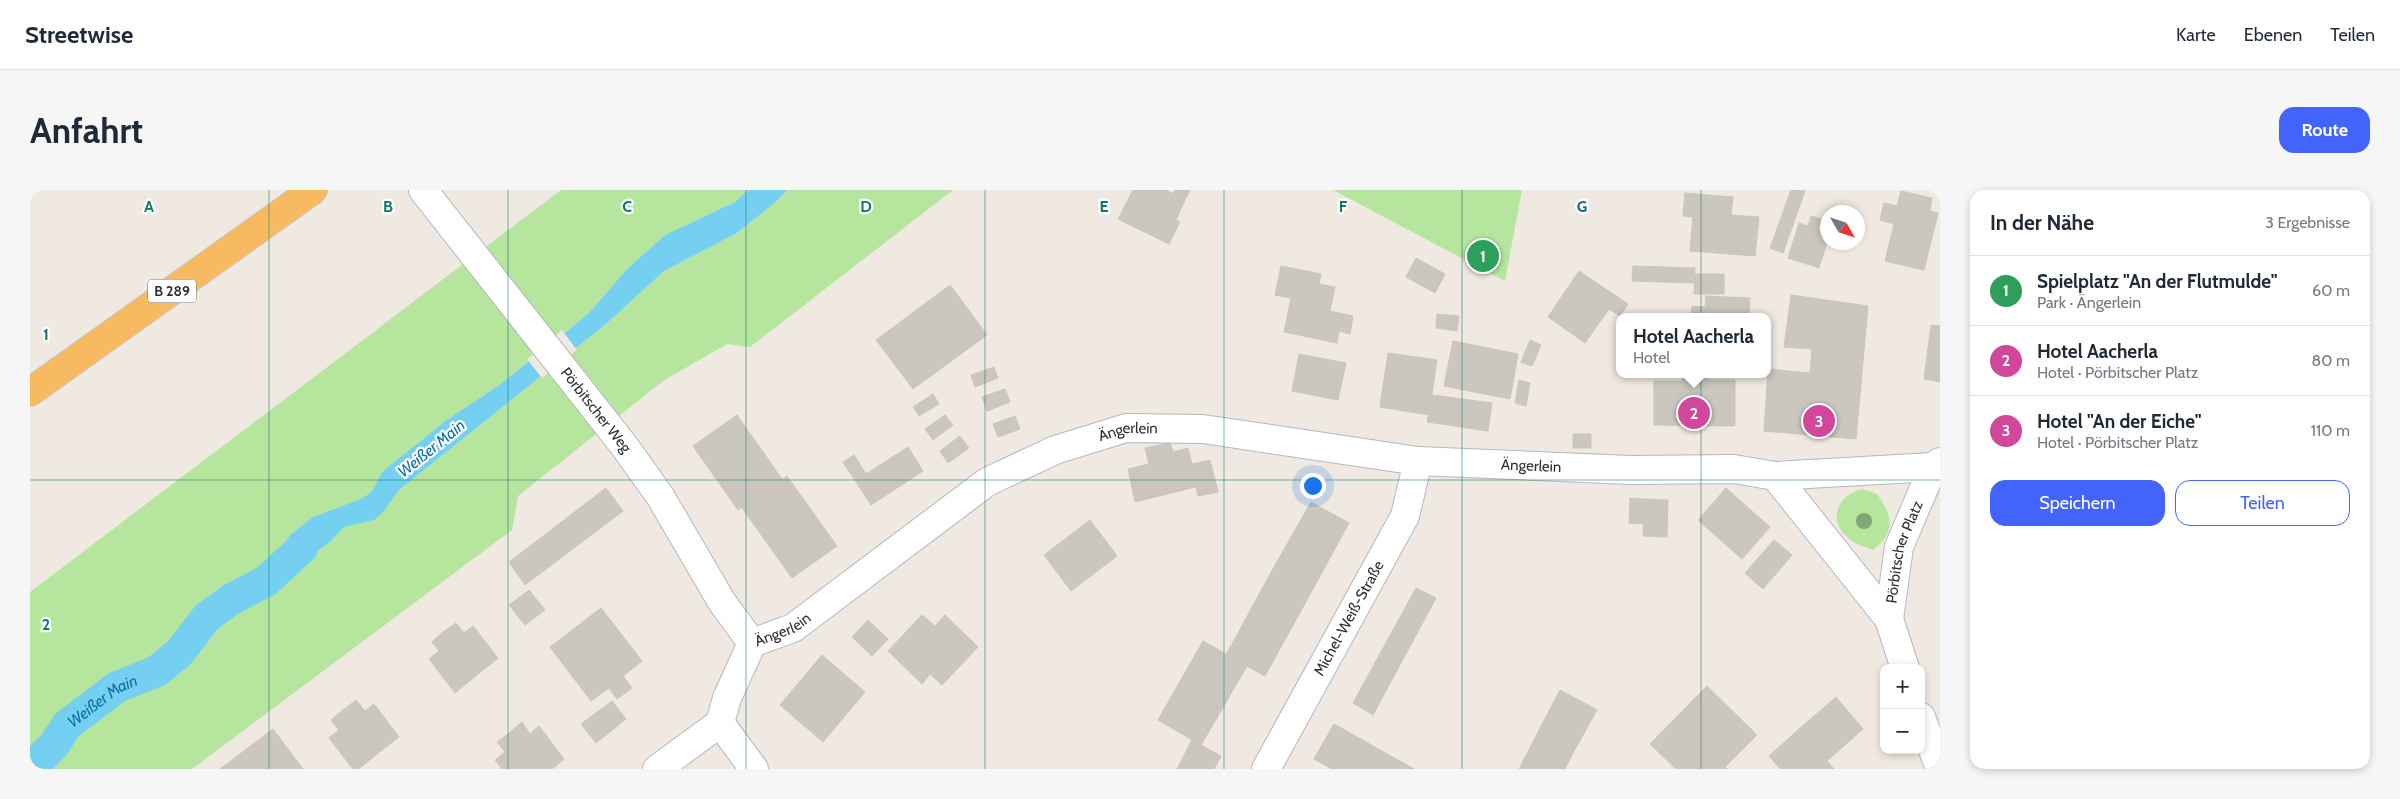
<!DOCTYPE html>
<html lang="de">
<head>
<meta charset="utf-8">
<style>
	:root { --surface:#fff; --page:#f6f6f7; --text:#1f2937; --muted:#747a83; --line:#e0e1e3; --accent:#4264fb }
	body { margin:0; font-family:Cabin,sans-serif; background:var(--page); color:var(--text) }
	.controls { position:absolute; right:15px; bottom:15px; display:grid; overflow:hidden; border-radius:10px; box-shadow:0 2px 8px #0003 }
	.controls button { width:45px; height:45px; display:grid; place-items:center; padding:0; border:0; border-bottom:1px solid var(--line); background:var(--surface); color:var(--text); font:25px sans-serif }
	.compass { position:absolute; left:1790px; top:15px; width:45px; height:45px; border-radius:50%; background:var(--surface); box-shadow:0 2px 8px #0003; rotate:129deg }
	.you { position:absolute; left:1282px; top:295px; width:18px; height:18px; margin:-12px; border:4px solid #fff; border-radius:50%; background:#1a73e8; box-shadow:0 0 0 8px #1a73e833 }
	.badge { display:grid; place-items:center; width:32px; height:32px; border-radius:50%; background:var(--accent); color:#fff; font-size:16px; font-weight:700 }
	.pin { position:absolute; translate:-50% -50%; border:2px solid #fff; box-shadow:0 1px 5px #0006 }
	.popup { position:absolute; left:1586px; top:123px; width:155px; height:65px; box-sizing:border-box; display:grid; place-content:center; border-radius:10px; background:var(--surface); filter:drop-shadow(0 1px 4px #0005); font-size:16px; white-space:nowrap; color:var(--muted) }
	.popup b { font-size:19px; color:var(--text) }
	.popup::after { content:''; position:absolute; left:50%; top:100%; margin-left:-10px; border:10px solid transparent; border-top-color:var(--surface) }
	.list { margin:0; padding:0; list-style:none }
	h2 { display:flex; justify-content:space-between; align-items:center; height:65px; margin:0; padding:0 20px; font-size:21px }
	h2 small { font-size:16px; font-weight:400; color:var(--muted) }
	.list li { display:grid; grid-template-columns:32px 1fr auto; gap:15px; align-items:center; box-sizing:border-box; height:70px; padding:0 20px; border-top:1px solid var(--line) }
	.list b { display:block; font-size:19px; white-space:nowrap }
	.list p { margin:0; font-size:16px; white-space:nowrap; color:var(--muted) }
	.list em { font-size:16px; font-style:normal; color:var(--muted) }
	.actions { display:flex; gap:10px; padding:15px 20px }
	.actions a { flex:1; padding:11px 0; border:1px solid var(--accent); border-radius:15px; text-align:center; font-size:18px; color:var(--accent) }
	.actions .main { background:var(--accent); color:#fff }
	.map { position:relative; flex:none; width:1910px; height:579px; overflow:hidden; border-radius:15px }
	header { display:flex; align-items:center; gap:30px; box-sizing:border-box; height:70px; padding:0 25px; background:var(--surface); border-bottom:1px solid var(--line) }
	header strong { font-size:24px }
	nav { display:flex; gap:28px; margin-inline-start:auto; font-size:18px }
	.intro { display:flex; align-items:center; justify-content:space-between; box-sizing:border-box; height:120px; padding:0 30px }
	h1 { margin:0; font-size:35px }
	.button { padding:12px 22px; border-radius:15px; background:var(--accent); color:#fff; font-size:18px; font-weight:700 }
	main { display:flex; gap:30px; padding:0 30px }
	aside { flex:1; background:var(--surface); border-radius:15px; box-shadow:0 2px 8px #0003 }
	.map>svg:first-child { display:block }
</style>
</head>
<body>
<header>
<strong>Streetwise</strong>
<nav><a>Karte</a><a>Ebenen</a><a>Teilen</a></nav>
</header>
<div class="intro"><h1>Anfahrt</h1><a class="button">Route</a></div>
<main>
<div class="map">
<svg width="1910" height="579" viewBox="0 0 1910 579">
	<rect width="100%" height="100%" fill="#efe9e1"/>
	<g fill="#b6e59e">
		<polygon points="531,0 718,0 705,12 635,45 597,79 558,124 468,196 418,229 352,282 342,301 333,308 283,327 260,345 254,356 236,370 243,401 268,373 298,354 314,337 354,321 369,300 576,134 634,81 707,43 748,10 757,0 923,0 720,157 697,154 633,191 488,306 482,340 162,579 0,579 0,402"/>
		<polygon points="1303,0 1492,0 1475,91"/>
		<path d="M 1832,299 L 1847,304 C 1863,326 1866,342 1843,360 C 1835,357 1827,355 1821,350 C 1797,333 1805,306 1832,299 Z"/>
	</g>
	<polygon fill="#75cff0" points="718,0 757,0 748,10 707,43 634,81 576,134 369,300 354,321 344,330 314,337 298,354 268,373 243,402 236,370 254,356 260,345 283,327 333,308 342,301 352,282 418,229 468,196 558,124 597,79 635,45 705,12"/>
	<polygon fill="#efe9e1" points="532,140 547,160 512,188 497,169"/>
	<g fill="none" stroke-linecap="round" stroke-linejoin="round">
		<path stroke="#75cff0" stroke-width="32" id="s1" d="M 0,579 L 24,555 L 37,535 L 87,497 L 127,481 L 149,463 L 177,427 L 200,410 L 236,391 L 272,358"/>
	</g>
	<g fill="#cbc7bf" stroke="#cbc5ba">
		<polygon points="1103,0 1136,0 1155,10 1146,30 1150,32 1139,54 1088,29"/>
		<polygon points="1145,0 1160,0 1155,10 1143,4"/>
		<polygon points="1761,0 1775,1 1753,63 1740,58"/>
		<polygon points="1871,1 1902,8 1900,21 1908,23 1894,80 1855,71 1864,34 1850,30 1854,13 1867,16"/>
		<polygon points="1655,3 1703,7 1701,25 1729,27 1725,66 1660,61 1663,27 1653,26"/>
		<polygon points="1781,26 1798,31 1798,50 1789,78 1758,68 1769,33 1778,36"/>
		<polygon points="1386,68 1415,84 1405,103 1376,87"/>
		<polygon points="1251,76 1291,84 1289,94 1305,97 1300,121 1323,126 1320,144 1309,141 1307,153 1254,142 1261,108 1245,105"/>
		<polygon points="1603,76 1665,78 1664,93 1602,91"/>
		<polygon points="1549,81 1598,114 1590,126 1579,119 1555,153 1518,127"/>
		<polygon points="1665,84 1694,84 1694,104 1664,104"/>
		<polygon points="920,95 957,145 883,199 846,150"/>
		<polygon points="1761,105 1838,116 1826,249 1734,241 1738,179 1780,183 1782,159 1754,157"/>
		<polygon points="1676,106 1720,108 1719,127 1666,127 1666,125 1661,125 1662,116 1675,117"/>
		<polygon points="1407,124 1429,126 1427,141 1406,138"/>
		<polygon points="1901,135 1910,136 1910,192 1894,189"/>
		<polygon points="1500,150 1511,155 1502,176 1491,172"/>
		<polygon points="1423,151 1488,164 1480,209 1414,196"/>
		<polygon points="1358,163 1407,170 1399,225 1350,217"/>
		<polygon points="1269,164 1316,173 1308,210 1262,201"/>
		<polygon points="964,177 968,188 945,197 941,185"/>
		<polygon points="1653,184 1678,184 1678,190 1705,190 1705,236 1624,235 1624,191 1653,191"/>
		<polygon points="1489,190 1500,193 1496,216 1485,213"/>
		<polygon points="975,199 980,212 957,221 952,207"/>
		<polygon points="903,204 909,214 889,226 883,217"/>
		<polygon points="1402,205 1462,213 1458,241 1397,232"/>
		<polygon points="707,225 752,289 708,320 663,256"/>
		<polygon points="915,225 923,235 903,250 895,239"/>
		<polygon points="985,226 990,239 968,247 963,234"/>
		<rect x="1543" y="244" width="18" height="14"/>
		<polygon points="930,246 939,258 918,273 910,261"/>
		<polygon points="1140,253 1143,262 1158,258 1162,274 1180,270 1188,302 1168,306 1166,297 1105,312 1098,279 1119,274 1115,258"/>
		<polygon points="878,257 893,281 841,315 813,272 824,265 836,284"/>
		<polygon points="757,286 807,356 762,388 712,318"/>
		<polygon points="576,298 593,321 495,395 479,372"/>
		<polygon points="1696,298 1740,337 1712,369 1668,330"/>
		<polygon points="1600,308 1615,309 1614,334 1599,333"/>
		<polygon points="1615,309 1638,310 1637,347 1613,346"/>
		<polygon points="1281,312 1319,333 1278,408 1239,386"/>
		<polygon points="1060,330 1087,366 1041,401 1014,365"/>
		<polygon points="1744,350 1762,365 1733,399 1715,383"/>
		<polygon points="1239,386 1278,408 1235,486 1196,465"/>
		<polygon points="1386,398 1406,408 1343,525 1323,513"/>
		<polygon points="499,400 515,420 495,435 479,415"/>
		<polygon points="571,418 612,471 593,486 602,498 587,509 579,498 561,511 520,457"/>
		<polygon points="892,425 905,436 915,425 948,457 912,495 900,484 892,494 858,461"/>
		<polygon points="838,430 858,449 842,466 822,447"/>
		<polygon points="426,433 434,443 443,436 468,468 447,485 413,442"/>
		<polygon points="413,442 447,485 425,503 399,469 409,461 402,452"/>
		<polygon points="1173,451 1217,476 1171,555 1128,530"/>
		<polygon points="792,465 835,502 793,552 750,515"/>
		<polygon points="1677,496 1727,545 1695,577 1697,579 1646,579 1620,554"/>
		<polygon points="1530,500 1567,520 1544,561 1508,542"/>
		<polygon points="1806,507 1833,539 1797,571 1769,539"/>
		<polygon points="326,510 335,521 344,514 369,547 347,564 313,520"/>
		<polygon points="582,511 596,529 566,553 551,534"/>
		<polygon points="313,520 347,564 329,579 323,579 299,548 309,540 301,530"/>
		<polygon points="492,532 500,544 509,536 534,569 522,579 508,579 479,543"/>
		<polygon points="1304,534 1384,579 1302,579 1284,569"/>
		<polygon points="243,539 273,579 190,579"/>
		<polygon points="1769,539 1804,579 1750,579 1739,566"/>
		<polygon points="1508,542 1544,561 1535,579 1489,579"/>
		<polygon points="479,543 508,579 472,579 465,570 475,562 467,552"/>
		<polygon points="1162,550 1191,566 1184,579 1147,579"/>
	</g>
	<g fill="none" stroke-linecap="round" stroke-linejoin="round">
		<g stroke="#b4b7c1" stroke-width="30">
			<g id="minor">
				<path id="s2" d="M 393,0 L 595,257 L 630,306 L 692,412 L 722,453"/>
				<polyline points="1745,286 1859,429 1875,478"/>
				<path id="s3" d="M 1859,429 L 1869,357 L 1903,277 L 1910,272"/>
				<polyline points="1891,527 1910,579"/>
				<polyline points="690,533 724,579"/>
				<path id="s4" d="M 627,579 L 690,533 L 697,508 L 722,453 L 763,438 L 957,292 L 1025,260 L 1096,238 L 1173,239 L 1388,271 L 1601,280 L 1704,279 L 1745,286 L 1903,277"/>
				<path id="s5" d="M 1236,579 L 1375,326 L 1388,271"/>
			</g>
		</g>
		<g stroke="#c9c9c9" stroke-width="30">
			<polyline id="trunk" points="0,202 283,0"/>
		</g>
		<use href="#minor" stroke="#fff" stroke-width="28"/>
		<use href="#trunk" stroke="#f8ba60" stroke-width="28"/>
	</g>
	<circle fill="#84a574" cx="1834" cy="331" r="8"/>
	<path fill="none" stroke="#0f766e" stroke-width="1" stroke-opacity="0.55" d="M 239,0 L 239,579M 478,0 L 478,579M 716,0 L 716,579M 955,0 L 955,579M 1194,0 L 1194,579M 1432,0 L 1432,579M 1671,0 L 1671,579M 0,290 L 1910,290"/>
	<g text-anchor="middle" stroke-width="4.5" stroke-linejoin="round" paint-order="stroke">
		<rect fill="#fff" stroke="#6d6d6d" stroke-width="1" x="118" y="89.5" width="48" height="23" rx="4"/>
		<g font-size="14" font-weight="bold" fill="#2e2e2e">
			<text x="142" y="106">B 289</text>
		</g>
		<g font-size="15" fill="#2e2e2e" stroke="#fff">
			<text dy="5" stroke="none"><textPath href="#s2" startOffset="280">Pörbitscher Weg</textPath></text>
			<text dy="5" stroke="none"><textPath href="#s4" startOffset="602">Ängerlein</textPath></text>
			<text dy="5" stroke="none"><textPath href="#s4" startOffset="1008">Ängerlein</textPath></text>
			<text dy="5" stroke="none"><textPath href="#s3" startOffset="69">Pörbitscher Platz</textPath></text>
			<text dy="5" stroke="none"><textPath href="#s5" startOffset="172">Michel-Weiß-Straße</textPath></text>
			<text dy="5" stroke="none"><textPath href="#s4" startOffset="198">Ängerlein</textPath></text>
		</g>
		<g font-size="16" font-style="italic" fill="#0d6fa3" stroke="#fff">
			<text transform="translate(401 258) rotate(-39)" y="6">Weißer Main</text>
			<text dy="6" stroke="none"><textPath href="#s1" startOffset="101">Weißer Main</textPath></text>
		</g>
	</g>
	<g font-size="16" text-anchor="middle" font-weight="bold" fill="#0f766e" stroke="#fff" stroke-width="4.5" stroke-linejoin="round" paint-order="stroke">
		<text x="119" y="22">A</text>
		<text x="358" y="22">B</text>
		<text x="597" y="22">C</text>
		<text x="836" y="22">D</text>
		<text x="1074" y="22">E</text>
		<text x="1313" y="22">F</text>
		<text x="1552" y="22">G</text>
		<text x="16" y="150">1</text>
		<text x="16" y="440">2</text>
	</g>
</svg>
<div class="controls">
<button>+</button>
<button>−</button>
</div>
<svg class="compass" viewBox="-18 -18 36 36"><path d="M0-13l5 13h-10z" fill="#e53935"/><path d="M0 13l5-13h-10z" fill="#747a83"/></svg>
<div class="you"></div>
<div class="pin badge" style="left:1453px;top:66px;background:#2e9e5b">1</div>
<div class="pin badge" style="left:1664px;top:223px;background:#d1479c">2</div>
<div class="popup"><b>Hotel Aacherla</b>Hotel</div>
<div class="pin badge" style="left:1789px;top:231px;background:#d1479c">3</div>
</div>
<aside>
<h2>In der Nähe<small>3 Ergebnisse</small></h2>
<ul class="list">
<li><span class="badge" style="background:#2e9e5b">1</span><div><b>Spielplatz &quot;An der Flutmulde&quot;</b><p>Park · Ängerlein</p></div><em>60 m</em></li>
<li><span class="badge" style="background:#d1479c">2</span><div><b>Hotel Aacherla</b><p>Hotel · Pörbitscher Platz</p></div><em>80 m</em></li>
<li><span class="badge" style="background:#d1479c">3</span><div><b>Hotel &quot;An der Eiche&quot;</b><p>Hotel · Pörbitscher Platz</p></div><em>110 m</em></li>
</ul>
<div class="actions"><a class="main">Speichern</a><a>Teilen</a></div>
</aside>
</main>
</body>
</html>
